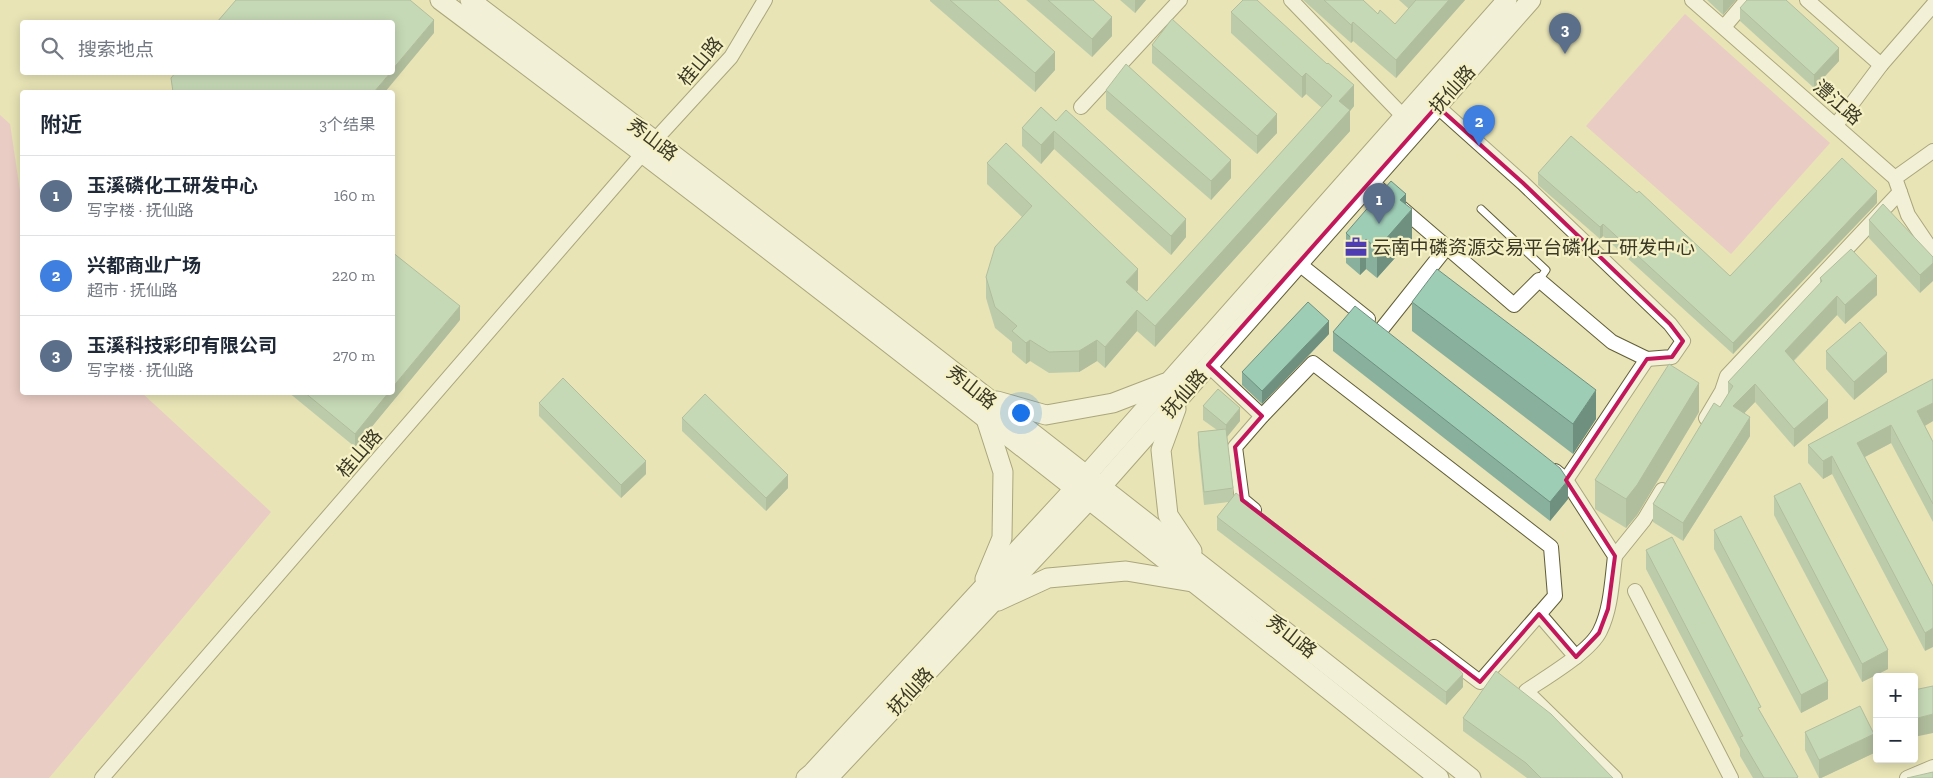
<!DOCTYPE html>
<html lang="zh">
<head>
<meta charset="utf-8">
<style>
	:root { --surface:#fff; --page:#f2f2f3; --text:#1f2937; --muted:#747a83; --line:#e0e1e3; --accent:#4e3cb3 }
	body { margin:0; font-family:"Zilla Slab","Noto Sans SC",serif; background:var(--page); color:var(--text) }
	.controls { position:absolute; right:15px; bottom:15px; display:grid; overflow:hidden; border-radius:5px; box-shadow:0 2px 12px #0003 }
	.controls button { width:45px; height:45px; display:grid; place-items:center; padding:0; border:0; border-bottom:1px solid var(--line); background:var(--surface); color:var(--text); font:25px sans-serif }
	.you { position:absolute; left:1020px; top:412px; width:18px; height:18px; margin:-12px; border:4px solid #fff; border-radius:50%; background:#1a73e8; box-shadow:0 0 0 8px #1a73e833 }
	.badge { display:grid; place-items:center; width:32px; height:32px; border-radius:50%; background:var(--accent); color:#fff; font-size:16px; font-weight:700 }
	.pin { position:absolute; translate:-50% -41px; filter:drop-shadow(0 1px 2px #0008) }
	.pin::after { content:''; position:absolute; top:26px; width:18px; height:15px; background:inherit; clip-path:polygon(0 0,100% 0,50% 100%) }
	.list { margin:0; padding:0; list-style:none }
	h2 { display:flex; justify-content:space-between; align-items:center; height:65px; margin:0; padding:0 20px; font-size:21px }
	h2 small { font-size:16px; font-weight:400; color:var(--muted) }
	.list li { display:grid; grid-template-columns:32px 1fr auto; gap:15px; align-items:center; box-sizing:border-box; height:80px; padding:0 20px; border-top:1px solid var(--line) }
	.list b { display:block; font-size:19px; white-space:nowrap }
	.list p { margin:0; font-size:16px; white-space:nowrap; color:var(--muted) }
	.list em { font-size:16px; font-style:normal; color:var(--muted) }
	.icon { flex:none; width:28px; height:28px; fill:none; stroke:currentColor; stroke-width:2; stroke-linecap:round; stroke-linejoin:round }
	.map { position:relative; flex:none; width:1933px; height:778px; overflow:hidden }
	.search { position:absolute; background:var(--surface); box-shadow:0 2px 12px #0003; left:20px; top:20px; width:375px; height:55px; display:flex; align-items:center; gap:12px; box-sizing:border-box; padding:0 18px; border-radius:5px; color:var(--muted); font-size:19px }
	.panel { position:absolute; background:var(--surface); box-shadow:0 2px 12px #0003; left:20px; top:90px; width:375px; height:305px; border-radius:5px }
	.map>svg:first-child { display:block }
</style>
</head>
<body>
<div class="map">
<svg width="1933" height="778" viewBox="0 0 1933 778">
	<rect width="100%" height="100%" fill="#e8e4b7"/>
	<g fill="#ebafd2">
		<polygon points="1685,14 1830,143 1731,254 1586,126"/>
		<polygon points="0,115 10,124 22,204 22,392 142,393 271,512 49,778 0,778"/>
	</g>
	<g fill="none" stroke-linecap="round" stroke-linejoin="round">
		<g stroke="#615d35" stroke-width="9">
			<polyline id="lane" points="1481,209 1546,270 1539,280"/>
		</g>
		<g stroke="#615d35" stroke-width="16">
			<g id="street">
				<polyline points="1291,0 1403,116"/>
				<polyline points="1692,0 1895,178 1908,215 1933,252"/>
				<polyline points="1807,0 1881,65"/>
				<polyline points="1724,27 1747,0"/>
				<polyline points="1081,107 1180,0"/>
				<polyline points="1836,125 1881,65 1933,5"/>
				<polyline points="655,140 731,57 765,0"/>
				<polyline points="1895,178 1933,151"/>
				<polyline points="1370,181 1514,305 1539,280 1612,342 1647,359 1672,357 1683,341 1670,324 1523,183 1437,106"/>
				<polyline points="1298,263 1368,319"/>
				<polyline points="1381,330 1447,247"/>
				<polyline points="1208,365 1262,416 1313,363 1551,547 1555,596 1480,682 1434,647"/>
				<polyline points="1706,418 1722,391 1727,376 1900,192"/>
				<path d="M 1555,471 L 1566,480 L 1615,556 C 1612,581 1611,609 1600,631 C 1590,652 1545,678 1526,691 L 1615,778"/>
				<polyline points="1566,480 1647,359"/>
				<polyline points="1254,510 1242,500 1235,447 1262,416"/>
				<polyline points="1615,556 1644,520 1662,490"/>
				<polyline points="1635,591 1731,778"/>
				<polyline points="1539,614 1576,657"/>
				<polyline points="102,778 644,152"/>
				<polyline points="1907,778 1933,767"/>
			</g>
		</g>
		<g stroke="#615d35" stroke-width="21">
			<g id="secondary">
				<path d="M 440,0 C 778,253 1110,514 1439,778"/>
				<path d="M 470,0 C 807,255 1140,516 1471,778"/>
				<polyline points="997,401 1046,415 1113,403 1165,383"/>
				<polyline points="1176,409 1161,450 1168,515 1192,551"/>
				<polyline points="985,579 1002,538 1003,472 986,419"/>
				<polyline points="998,601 1048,578 1126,571 1192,582"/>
				<polyline points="806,778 812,773 1075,488 1507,0"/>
				<polyline points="828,778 1101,487 1531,0"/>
			</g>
		</g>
		<use href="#lane" stroke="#fff" stroke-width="7"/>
		<use href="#street" stroke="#fff" stroke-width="14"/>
		<use href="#secondary" stroke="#fff" stroke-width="19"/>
	</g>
	<g fill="#88b09d">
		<polygon points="930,0 998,0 1055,70 1035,92 930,1"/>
		<polygon points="1026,0 1093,0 1112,36 1092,57"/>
		<polygon points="1120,0 1146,0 1135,13"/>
		<polygon points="1303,0 1363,0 1378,14 1395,24 1409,9 1399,0 1465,0 1396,78 1353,41 1351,43"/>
		<polygon points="1707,0 1736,0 1723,15"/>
		<polygon points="1740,8 1839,61 1814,88 1740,21"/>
		<polygon points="1231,12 1354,106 1350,111 1350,131 1155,347 1137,331 1105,368 1097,361 1079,372 1049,373 1030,361 1026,364 1012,352 1012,342 995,328 986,298 986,277 1022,217 987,184 987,163 1138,290 1137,292 1147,301 1322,108 1306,94 1302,98 1231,33"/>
		<polygon points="1152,45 1277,133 1257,154 1152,63"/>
		<polygon points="1106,90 1231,178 1211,200 1106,109"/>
		<polygon points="1041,107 1186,237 1171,255 1054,149 1041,164 1022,146 1022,128"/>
		<polygon points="1538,173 1730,276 1877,203 1733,354 1603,236 1600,239 1538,185"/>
		<polygon points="1406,204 1412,239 1377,278 1366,269 1360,275 1346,263 1346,233"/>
		<polygon points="1869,220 1933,257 1920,293 1869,238"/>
		<polygon points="1820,278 1877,295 1845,324 1837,315 1794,361 1828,418 1794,447 1755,402 1744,413 1750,436 1683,541 1653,522 1653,504 1728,395 1728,382 1820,284"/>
		<polygon points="1412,302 1596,419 1573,454 1412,331"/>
		<polygon points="460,320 355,447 288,392 392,392"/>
		<polygon points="1333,332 1568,499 1550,521 1333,351"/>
		<polygon points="1329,334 1262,404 1242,385 1242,372"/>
		<polygon points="1826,351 1887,372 1854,400 1826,369"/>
		<polygon points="1933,379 1933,421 1925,426 1933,442 1933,522 1891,443 1865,457 1933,586 1925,651 1832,474 1823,479 1808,463 1808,445"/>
		<polygon points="539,403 646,474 621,498 539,416"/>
		<polygon points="1203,406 1240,421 1227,437 1233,488 1233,497 1463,687 1446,705 1217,530 1217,517 1229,502 1204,505 1198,445 1198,432 1217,430 1203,420"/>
		<polygon points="1699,412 1637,515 1626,528 1595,509 1595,480"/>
		<polygon points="682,418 788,488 766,511 682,431"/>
		<polygon points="1774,496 1888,669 1862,682 1774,515"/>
		<polygon points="1714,530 1828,699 1801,713 1714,549"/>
		<polygon points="1646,550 1761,713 1798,778 1753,778 1740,756 1740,749 1646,569"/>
		<polygon points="1463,718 1613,778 1527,778 1463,731"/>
		<polygon points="1805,732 1874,753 1821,778 1819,778 1805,750"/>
	</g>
	<g fill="#6f907f">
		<polygon points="1135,0 1146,0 1135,13"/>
		<polygon points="1449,0 1465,0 1396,78 1396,60"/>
		<polygon points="1723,0 1736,0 1723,15"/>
		<polygon points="1112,17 1112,36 1092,57 1092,39"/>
		<polygon points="434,20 434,33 385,92 374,92 391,72 392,72 392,70"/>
		<polygon points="1353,22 1353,41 1351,43 1351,25"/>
		<polygon points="1839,48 1839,61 1814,88 1814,75"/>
		<polygon points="1055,52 1055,70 1035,92 1035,73"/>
		<polygon points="1306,73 1306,94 1302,98 1302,77"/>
		<polygon points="1354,85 1354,106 1350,111 1350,131 1155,347 1155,326 1339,101"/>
		<polygon points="1277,114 1277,133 1257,154 1257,136"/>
		<polygon points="1054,131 1054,149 1041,164 1041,145"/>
		<polygon points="1231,160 1231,178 1211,200 1211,181"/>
		<polygon points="1877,191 1877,203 1733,354 1733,343"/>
		<polygon points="1406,194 1406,216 1412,209 1412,239 1377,278 1377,249 1400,200"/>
		<polygon points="1186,219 1186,237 1171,255 1171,236"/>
		<polygon points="1603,224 1603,236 1600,239 1600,227"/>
		<polygon points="1366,239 1366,269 1360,275 1360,246"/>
		<polygon points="1933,263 1933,281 1920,293 1920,275"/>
		<polygon points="1138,269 1138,290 1126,303 1126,282"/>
		<polygon points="1877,276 1877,295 1845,324 1845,305"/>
		<polygon points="1837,296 1837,315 1785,369 1785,351"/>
		<polygon points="460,306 460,320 355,447 355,434 389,392 392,392 392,388"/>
		<polygon points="1137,310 1137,331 1105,368 1105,347"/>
		<polygon points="1329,321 1329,334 1262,404 1262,391"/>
		<polygon points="1030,340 1030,361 1026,364 1026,343"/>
		<polygon points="1097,340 1097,361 1079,372 1079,351"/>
		<polygon points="1887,353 1887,372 1854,400 1854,382"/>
		<polygon points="1699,383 1699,412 1637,515 1626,528 1626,499"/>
		<polygon points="1755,384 1755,402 1733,425 1733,406"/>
		<polygon points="1596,390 1596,419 1573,454 1573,424"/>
		<polygon points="1828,400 1828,418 1794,447 1794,429"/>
		<polygon points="1933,403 1933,421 1917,430 1917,411"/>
		<polygon points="1240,408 1240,421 1226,438 1226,425"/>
		<polygon points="1750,417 1750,436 1683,541 1683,523"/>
		<polygon points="1891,425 1891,443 1857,461 1857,443"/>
		<polygon points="1832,456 1832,474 1823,479 1823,461"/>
		<polygon points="646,461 646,474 621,498 621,485"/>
		<polygon points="788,475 788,488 766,511 766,498"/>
		<polygon points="1568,480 1568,499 1550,521 1550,502"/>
		<polygon points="1933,628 1933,647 1925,651 1925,633"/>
		<polygon points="1888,650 1888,669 1862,682 1862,664"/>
		<polygon points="1463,674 1463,687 1446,705 1446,692"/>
		<polygon points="1828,681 1828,699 1801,713 1801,695"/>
		<polygon points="1933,714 1933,733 1914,737 1914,719"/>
		<polygon points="1874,734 1874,753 1821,778 1819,778 1819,760"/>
	</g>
	<g fill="#9ecdb6" stroke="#6f907f">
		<polygon points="236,0 410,0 434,20 392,70 392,22 217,22"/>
		<polygon points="950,0 998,0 1055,52 1035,73"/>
		<polygon points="1048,0 1093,0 1112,17 1092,39"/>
		<polygon points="1243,0 1257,0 1327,64 1328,63 1354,85 1339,101 1350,110 1155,326 1137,310 1105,347 1097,340 1079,351 1049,352 1030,340 1026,343 1012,331 1017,326 995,307 986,277 995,247 1032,206 987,163 1006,143 1138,269 1126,282 1147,301 1332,96 1306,73 1302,77 1231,12"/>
		<polygon points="1324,0 1363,0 1378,14 1380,10 1395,24 1416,0 1449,0 1396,60 1353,22 1351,25"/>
		<polygon points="1747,0 1786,0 1839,48 1814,75 1740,8"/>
		<polygon points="1172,19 1277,114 1257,136 1152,45"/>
		<polygon points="1126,64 1231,160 1211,181 1106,90"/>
		<polygon points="176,72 391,72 374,92 173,92 171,78"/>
		<polygon points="1041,107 1056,121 1066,110 1186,219 1171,236 1054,131 1041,145 1022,128"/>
		<polygon points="1571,136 1637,193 1639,191 1730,276 1842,158 1877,191 1733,343 1603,224 1600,227 1538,173"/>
		<polygon points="1391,181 1406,194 1400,200 1412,209 1377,249 1366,239 1360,246 1346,233"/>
		<polygon points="1883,204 1933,257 1933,263 1920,275 1869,220"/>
		<polygon points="1851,249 1877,276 1845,305 1837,296 1785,351 1828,400 1794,429 1755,384 1733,406 1750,417 1683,523 1653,504 1714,403 1720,407 1733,386 1728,382 1822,281 1820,278"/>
		<polygon points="392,252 460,306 392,388"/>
		<polygon points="1437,269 1596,390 1573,424 1412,302"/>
		<polygon points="1308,302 1329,321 1262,391 1242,372"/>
		<polygon points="1355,306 1560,468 1568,480 1550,502 1333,332"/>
		<polygon points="1860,322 1887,353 1854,382 1826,351"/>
		<polygon points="1669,364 1699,383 1637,485 1626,499 1595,480"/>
		<polygon points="563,378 646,461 621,485 539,403"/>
		<polygon points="1933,379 1933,403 1917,411 1933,442 1933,504 1891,425 1857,443 1933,586 1933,628 1925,633 1832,456 1823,461 1808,445"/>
		<polygon points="1218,389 1240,408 1226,425 1203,406"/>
		<polygon points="304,392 389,392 355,434"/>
		<polygon points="705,394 788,475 766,498 682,418"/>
		<polygon points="1226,429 1233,488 1204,492 1198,432"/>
		<polygon points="1800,483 1888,650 1862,664 1774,496"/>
		<polygon points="1236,493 1447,656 1463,674 1446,692 1217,517"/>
		<polygon points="1741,516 1828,681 1801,695 1714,530"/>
		<polygon points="1672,537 1761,707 1758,708 1798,777 1796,778 1764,778 1740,737 1743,736 1646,550"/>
		<polygon points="1496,671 1551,714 1613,778 1541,778 1526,763 1463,718"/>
		<polygon points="1933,686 1933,714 1914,719 1914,690"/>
		<polygon points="1860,706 1874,734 1819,760 1805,732"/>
		<polygon points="1933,772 1933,778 1907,778"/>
	</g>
	<path d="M0 0H1933V778H0ZM 1437,106 L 1523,183 L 1670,324 L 1683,341 L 1672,357 L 1647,359 L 1566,480 L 1615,556 L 1608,609 L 1599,633 L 1576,657 L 1539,614 L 1480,682 L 1242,500 L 1235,447 L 1262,416 L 1208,365 Z" fill="#e8e4b7" fill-opacity=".55" fill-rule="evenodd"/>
	<path fill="none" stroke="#c2185b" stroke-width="4" stroke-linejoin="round" d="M 1437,106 L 1523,183 L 1670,324 L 1683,341 L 1672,357 L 1647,359 L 1566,480 L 1615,556 L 1608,609 L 1599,633 L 1576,657 L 1539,614 L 1480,682 L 1242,500 L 1235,447 L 1262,416 L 1208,365 Z"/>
	<defs>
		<g id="office-bare" transform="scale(1.725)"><path d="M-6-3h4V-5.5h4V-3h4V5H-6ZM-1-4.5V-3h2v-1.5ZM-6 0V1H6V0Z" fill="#4e3cb3" stroke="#f5f1c4" stroke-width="2.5" paint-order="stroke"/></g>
	</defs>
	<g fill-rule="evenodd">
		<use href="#office-bare" x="1356" y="247"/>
	</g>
	<g text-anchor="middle" stroke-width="4.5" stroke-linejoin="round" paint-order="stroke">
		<g font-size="19" fill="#3a3927" stroke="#f5f1c4">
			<text transform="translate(700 61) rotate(-50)" y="7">桂山路</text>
			<text transform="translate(1452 89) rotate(-48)" y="7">抚仙路</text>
			<text transform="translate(1838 102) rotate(41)" y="7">澧江路</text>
			<text transform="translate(653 139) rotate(37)" y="7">秀山路</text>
			<text transform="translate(972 387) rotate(38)" y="7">秀山路</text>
			<text transform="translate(1184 393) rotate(-49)" y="7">抚仙路</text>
			<text transform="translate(359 453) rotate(-49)" y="7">桂山路</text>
			<text transform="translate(1292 636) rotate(38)" y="7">秀山路</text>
			<text transform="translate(910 691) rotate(-47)" y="7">抚仙路</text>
		</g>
		<g font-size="19" fill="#3a3927" stroke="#f5f1c4" text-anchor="start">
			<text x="1372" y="254">云南中磷资源交易平台磷化工研发中心</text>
		</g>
	</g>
</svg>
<div class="controls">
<button>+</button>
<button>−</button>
</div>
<div class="you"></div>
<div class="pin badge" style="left:1379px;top:224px;background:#5c6f8a">1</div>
<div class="pin badge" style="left:1479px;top:146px;background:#3f7fe0">2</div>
<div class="pin badge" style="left:1565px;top:54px;background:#5c6f8a">3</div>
<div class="search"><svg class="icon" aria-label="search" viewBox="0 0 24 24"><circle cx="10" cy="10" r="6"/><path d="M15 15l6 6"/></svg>搜索地点</div>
<section class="panel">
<h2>附近<small>3个结果</small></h2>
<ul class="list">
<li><span class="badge" style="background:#5c6f8a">1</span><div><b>玉溪磷化工研发中心</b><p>写字楼 · 抚仙路</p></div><em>160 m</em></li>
<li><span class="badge" style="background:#3f7fe0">2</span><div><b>兴都商业广场</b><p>超市 · 抚仙路</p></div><em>220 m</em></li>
<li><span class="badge" style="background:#5c6f8a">3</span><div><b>玉溪科技彩印有限公司</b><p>写字楼 · 抚仙路</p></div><em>270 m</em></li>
</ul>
</section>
</div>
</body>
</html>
